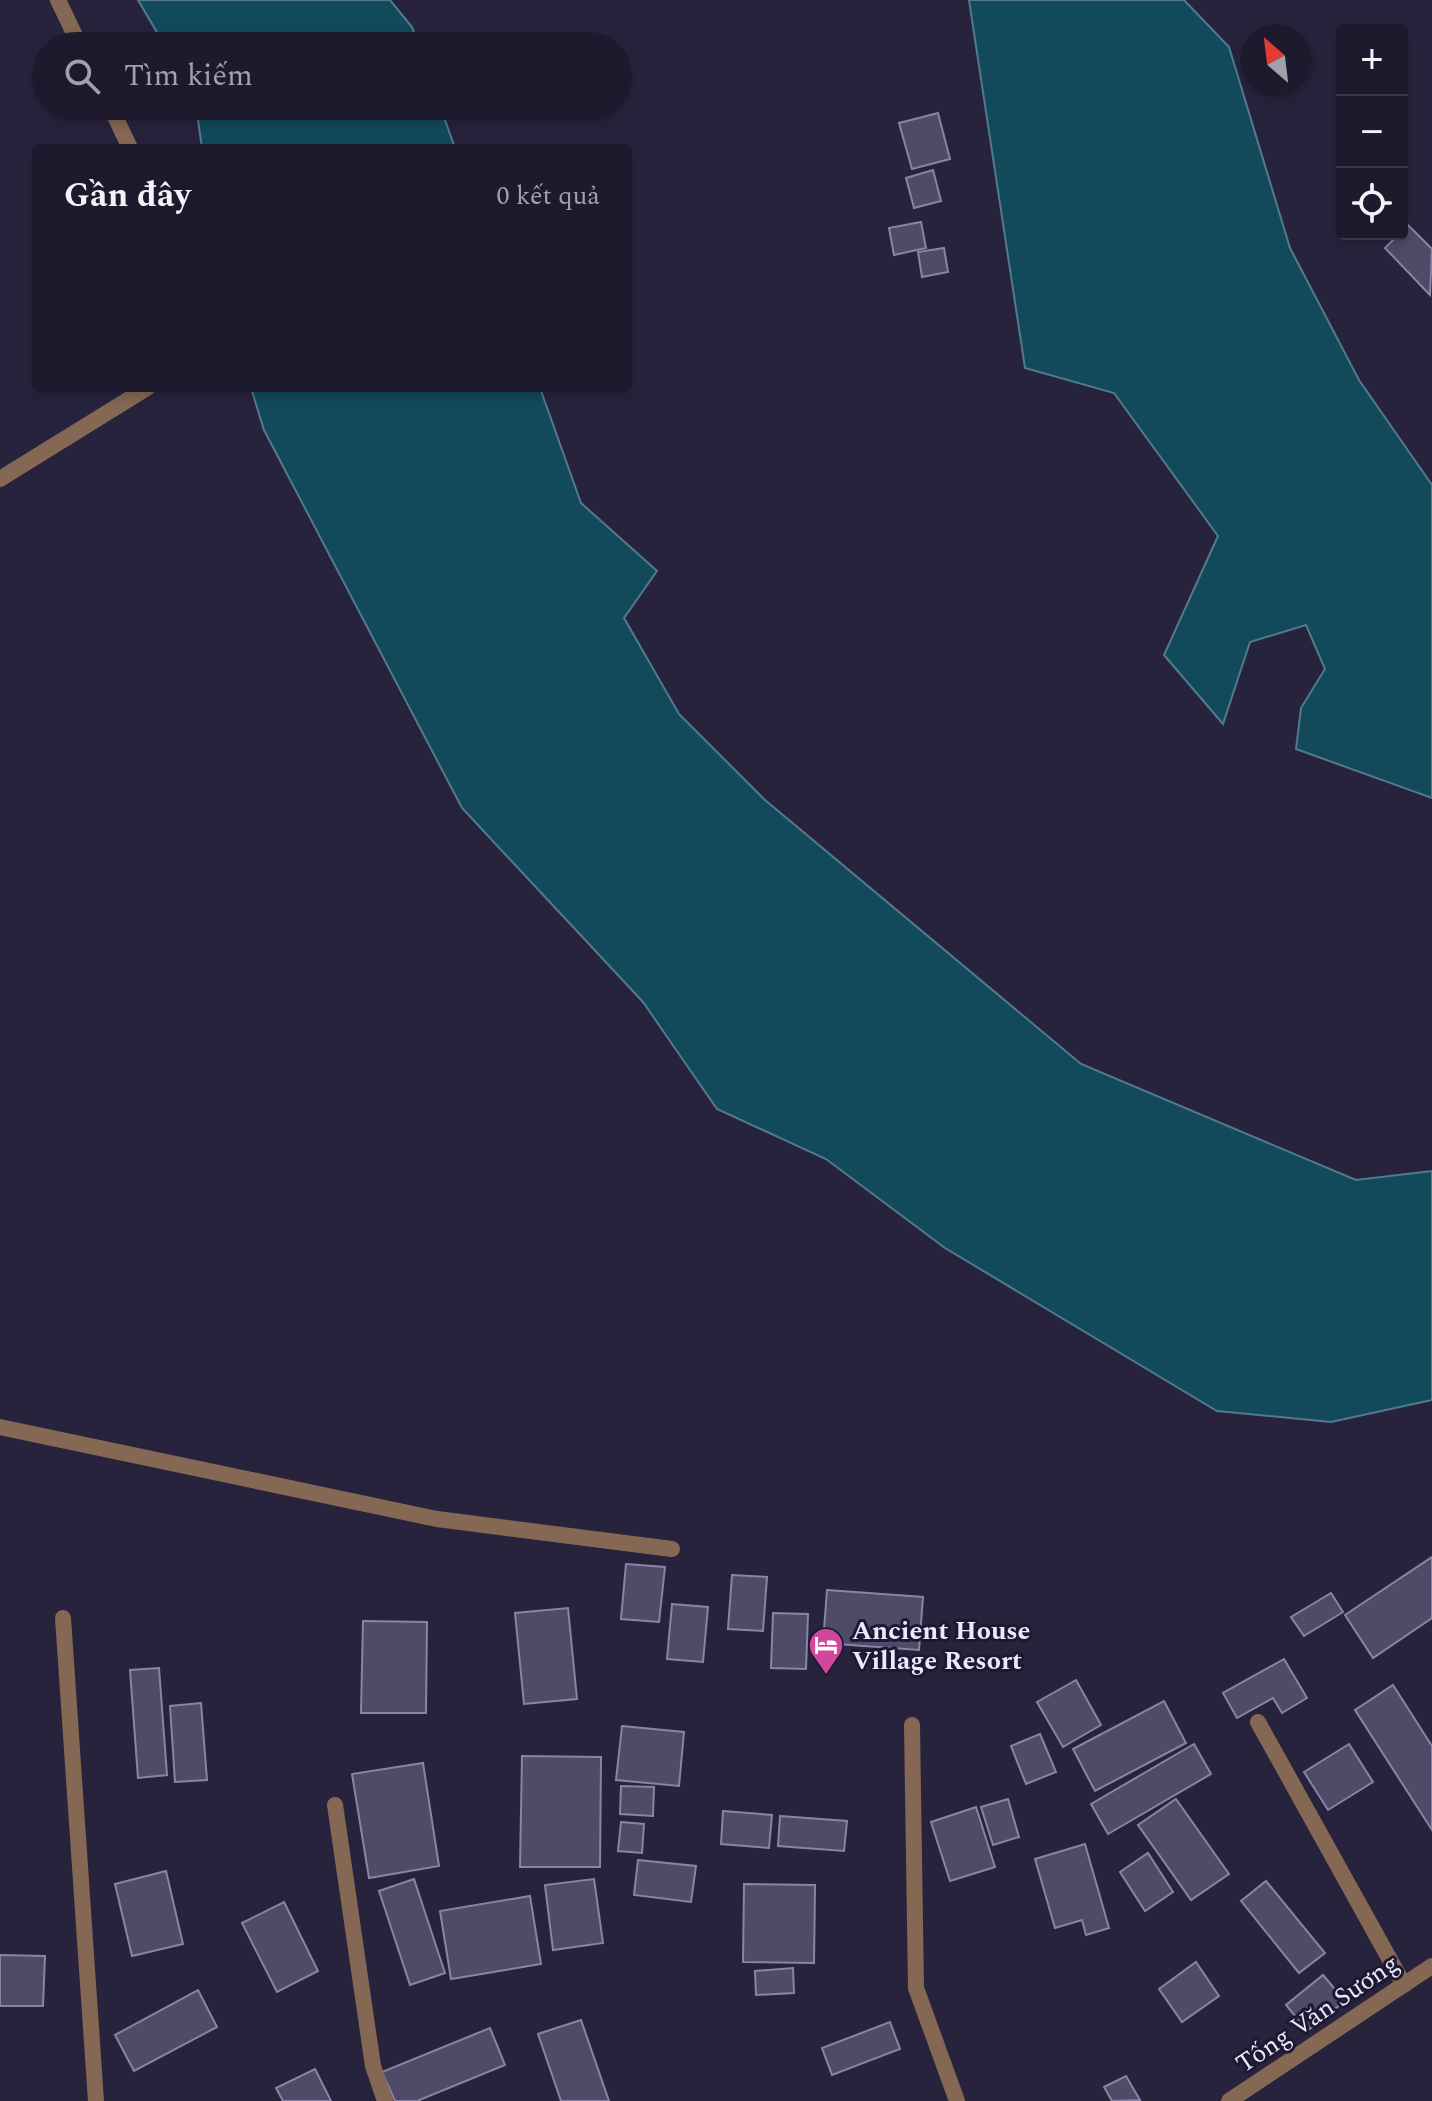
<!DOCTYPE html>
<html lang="vi">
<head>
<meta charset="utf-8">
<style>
	:root { --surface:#1e1a2e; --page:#2b273a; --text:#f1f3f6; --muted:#a1a1aa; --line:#3c384a }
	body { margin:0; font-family:Spectral,serif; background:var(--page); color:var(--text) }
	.controls { position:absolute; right:24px; top:24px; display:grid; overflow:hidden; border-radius:8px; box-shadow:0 4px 12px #0003 }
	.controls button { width:72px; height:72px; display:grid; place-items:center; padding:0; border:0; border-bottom:2px solid var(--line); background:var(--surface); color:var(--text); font:40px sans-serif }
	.compass { position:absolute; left:1240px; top:24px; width:72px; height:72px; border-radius:50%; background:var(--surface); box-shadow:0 4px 12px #0003; rotate:332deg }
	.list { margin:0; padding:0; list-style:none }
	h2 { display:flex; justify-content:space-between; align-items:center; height:104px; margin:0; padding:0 32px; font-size:34px }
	h2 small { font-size:26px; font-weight:400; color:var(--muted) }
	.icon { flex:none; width:44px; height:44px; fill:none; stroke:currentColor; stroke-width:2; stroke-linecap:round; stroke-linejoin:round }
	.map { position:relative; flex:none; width:1432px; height:2101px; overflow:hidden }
	.search { position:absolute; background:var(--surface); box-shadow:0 4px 12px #0003; left:32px; top:32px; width:600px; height:88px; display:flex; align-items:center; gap:20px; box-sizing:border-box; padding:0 28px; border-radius:44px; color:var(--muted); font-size:30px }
	.panel { position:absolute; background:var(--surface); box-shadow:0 4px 12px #0003; left:32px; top:144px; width:600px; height:248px; border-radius:8px }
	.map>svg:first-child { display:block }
</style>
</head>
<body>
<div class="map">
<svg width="1432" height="2101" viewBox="0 0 1432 2101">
	<rect width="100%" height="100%" fill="#28233d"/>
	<g fill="#124a5c" stroke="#537a8c" stroke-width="2">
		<polygon points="138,0 390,0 412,27 419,46 165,46"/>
		<polygon points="969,0 1184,0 1229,47 1290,248 1359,380 1432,485 1432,798 1296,749 1301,708 1325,669 1306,625 1250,642 1223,724 1164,655 1218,536 1114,393 1025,368"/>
		<polygon points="196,106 440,106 455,148 202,148"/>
		<polygon points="251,388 540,388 581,503 657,571 624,618 679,714 765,800 1081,1064 1356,1180 1432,1171 1432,1400 1331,1422 1217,1411 945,1248 826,1159 717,1109 643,1002 462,808 264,430"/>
	</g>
	<g fill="#4f4a68" stroke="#8984a5" stroke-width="2">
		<polygon points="938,113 950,159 912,169 899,123"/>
		<polygon points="933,170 941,201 914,208 906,178"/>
		<polygon points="921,222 926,248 894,255 889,228"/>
		<polygon points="1408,225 1432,249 1430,295 1385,248"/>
		<polygon points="944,248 948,272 922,277 918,252"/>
		<polygon points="1432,1557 1432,1618 1373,1658 1345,1615"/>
		<polygon points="626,1564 665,1567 659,1622 621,1619"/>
		<polygon points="732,1575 767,1577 763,1631 728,1629"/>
		<polygon points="827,1590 923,1597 919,1650 823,1643"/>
		<polygon points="1331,1593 1343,1612 1304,1636 1291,1617"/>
		<polygon points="672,1604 708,1607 703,1662 667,1659"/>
		<polygon points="568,1608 577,1699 524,1704 515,1613"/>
		<polygon points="773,1613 808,1614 806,1669 771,1668"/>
		<polygon points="363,1621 427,1622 426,1713 361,1713"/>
		<polygon points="1284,1659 1307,1698 1282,1713 1273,1698 1237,1718 1223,1693"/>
		<polygon points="159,1668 167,1775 138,1778 130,1670"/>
		<polygon points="1076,1680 1101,1725 1063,1747 1037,1702"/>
		<polygon points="1393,1685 1432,1746 1432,1830 1355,1710"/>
		<polygon points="1164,1701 1186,1743 1095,1791 1073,1749"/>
		<polygon points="201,1703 207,1780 175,1782 170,1706"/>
		<polygon points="622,1726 684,1732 679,1786 616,1780"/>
		<polygon points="1040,1734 1056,1772 1026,1784 1011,1746"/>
		<polygon points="1194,1744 1211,1774 1108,1834 1091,1804"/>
		<polygon points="1349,1744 1373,1782 1328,1810 1304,1772"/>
		<polygon points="522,1756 601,1757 600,1867 520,1867"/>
		<polygon points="423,1763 439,1866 369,1878 352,1774"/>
		<polygon points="621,1786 654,1787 653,1816 620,1814"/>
		<polygon points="1008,1799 1019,1837 993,1845 981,1807"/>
		<polygon points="1176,1799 1229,1874 1191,1900 1138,1825"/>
		<polygon points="976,1807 995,1867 950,1881 931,1822"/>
		<polygon points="723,1811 772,1815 769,1848 721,1844"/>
		<polygon points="780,1816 847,1821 844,1851 778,1846"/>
		<polygon points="621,1822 644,1824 642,1853 618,1851"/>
		<polygon points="1085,1844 1109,1928 1086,1935 1082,1920 1055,1928 1035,1859"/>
		<polygon points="1148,1853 1173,1892 1145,1911 1120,1872"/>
		<polygon points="638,1860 696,1866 691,1902 634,1895"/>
		<polygon points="166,1871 183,1944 132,1956 115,1884"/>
		<polygon points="414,1879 445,1973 410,1985 379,1891"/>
		<polygon points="594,1879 603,1943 553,1950 545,1885"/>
		<polygon points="1266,1881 1325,1953 1299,1973 1241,1901"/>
		<polygon points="744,1884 815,1885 814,1963 743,1962"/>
		<polygon points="530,1896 541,1964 451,1979 440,1911"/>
		<polygon points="284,1902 318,1971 277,1992 242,1923"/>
		<polygon points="0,1955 45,1956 43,2006 0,2006"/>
		<polygon points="1196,1962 1219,1996 1182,2022 1159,1989"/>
		<polygon points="793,1968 794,1993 756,1995 755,1971"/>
		<polygon points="1323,1975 1345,2001 1307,2031 1286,2005"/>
		<polygon points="198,1990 217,2027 134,2071 115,2035"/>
		<polygon points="581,2020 609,2101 561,2101 538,2034"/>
		<polygon points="890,2022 900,2049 832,2075 822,2048"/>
		<polygon points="490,2028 505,2065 417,2101 395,2101 382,2072"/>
		<polygon points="315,2069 331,2101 283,2101 276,2088"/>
		<polygon points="1126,2076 1140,2100 1112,2101 1104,2087"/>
	</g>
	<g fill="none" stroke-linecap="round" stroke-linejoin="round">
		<g stroke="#856854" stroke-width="16">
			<polyline points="1258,1722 1404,1985"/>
			<polyline points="912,1725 916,1988 957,2101"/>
		</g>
		<g stroke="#856854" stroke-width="16">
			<polyline points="58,0 80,46"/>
			<polyline points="110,106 130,148"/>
			<polyline points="0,479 147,388"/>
			<polyline points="0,1427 437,1519 672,1549"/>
			<polyline points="63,1618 96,2101"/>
			<polyline points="335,1805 373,2066 385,2101"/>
		</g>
		<polyline stroke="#856854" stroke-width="16" points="1229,2101 1432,1966"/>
	</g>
	<defs>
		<g id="hotel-pin" transform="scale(1.8)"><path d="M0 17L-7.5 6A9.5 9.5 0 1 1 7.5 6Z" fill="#d1479c" stroke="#1e1933"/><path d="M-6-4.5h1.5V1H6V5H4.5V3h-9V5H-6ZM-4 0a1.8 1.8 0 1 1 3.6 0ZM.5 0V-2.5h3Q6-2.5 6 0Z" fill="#fff"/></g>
	</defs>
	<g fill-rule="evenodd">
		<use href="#hotel-pin" x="826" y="1645"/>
	</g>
	<g text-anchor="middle" stroke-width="6" stroke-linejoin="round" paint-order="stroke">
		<g font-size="26" font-weight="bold" fill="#ebe9fb" stroke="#1e1933" text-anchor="start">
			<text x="852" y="1639">Ancient House<tspan x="852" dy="30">Village Resort</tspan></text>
		</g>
		<g font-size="26" fill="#ebe9fb" stroke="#1e1933">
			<text transform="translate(1317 2013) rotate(-34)" y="9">Tống Văn Sương</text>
		</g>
	</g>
</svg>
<div class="controls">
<button>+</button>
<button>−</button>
<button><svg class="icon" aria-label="locate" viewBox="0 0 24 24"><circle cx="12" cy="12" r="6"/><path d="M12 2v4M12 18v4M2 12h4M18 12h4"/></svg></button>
</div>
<svg class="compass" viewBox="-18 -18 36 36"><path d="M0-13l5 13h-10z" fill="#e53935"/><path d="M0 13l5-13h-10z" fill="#a1a1aa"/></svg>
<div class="search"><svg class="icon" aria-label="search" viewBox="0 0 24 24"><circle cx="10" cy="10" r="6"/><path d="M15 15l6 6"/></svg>Tìm kiếm</div>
<section class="panel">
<h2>Gần đây<small>0 kết quả</small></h2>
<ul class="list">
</ul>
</section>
</div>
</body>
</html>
